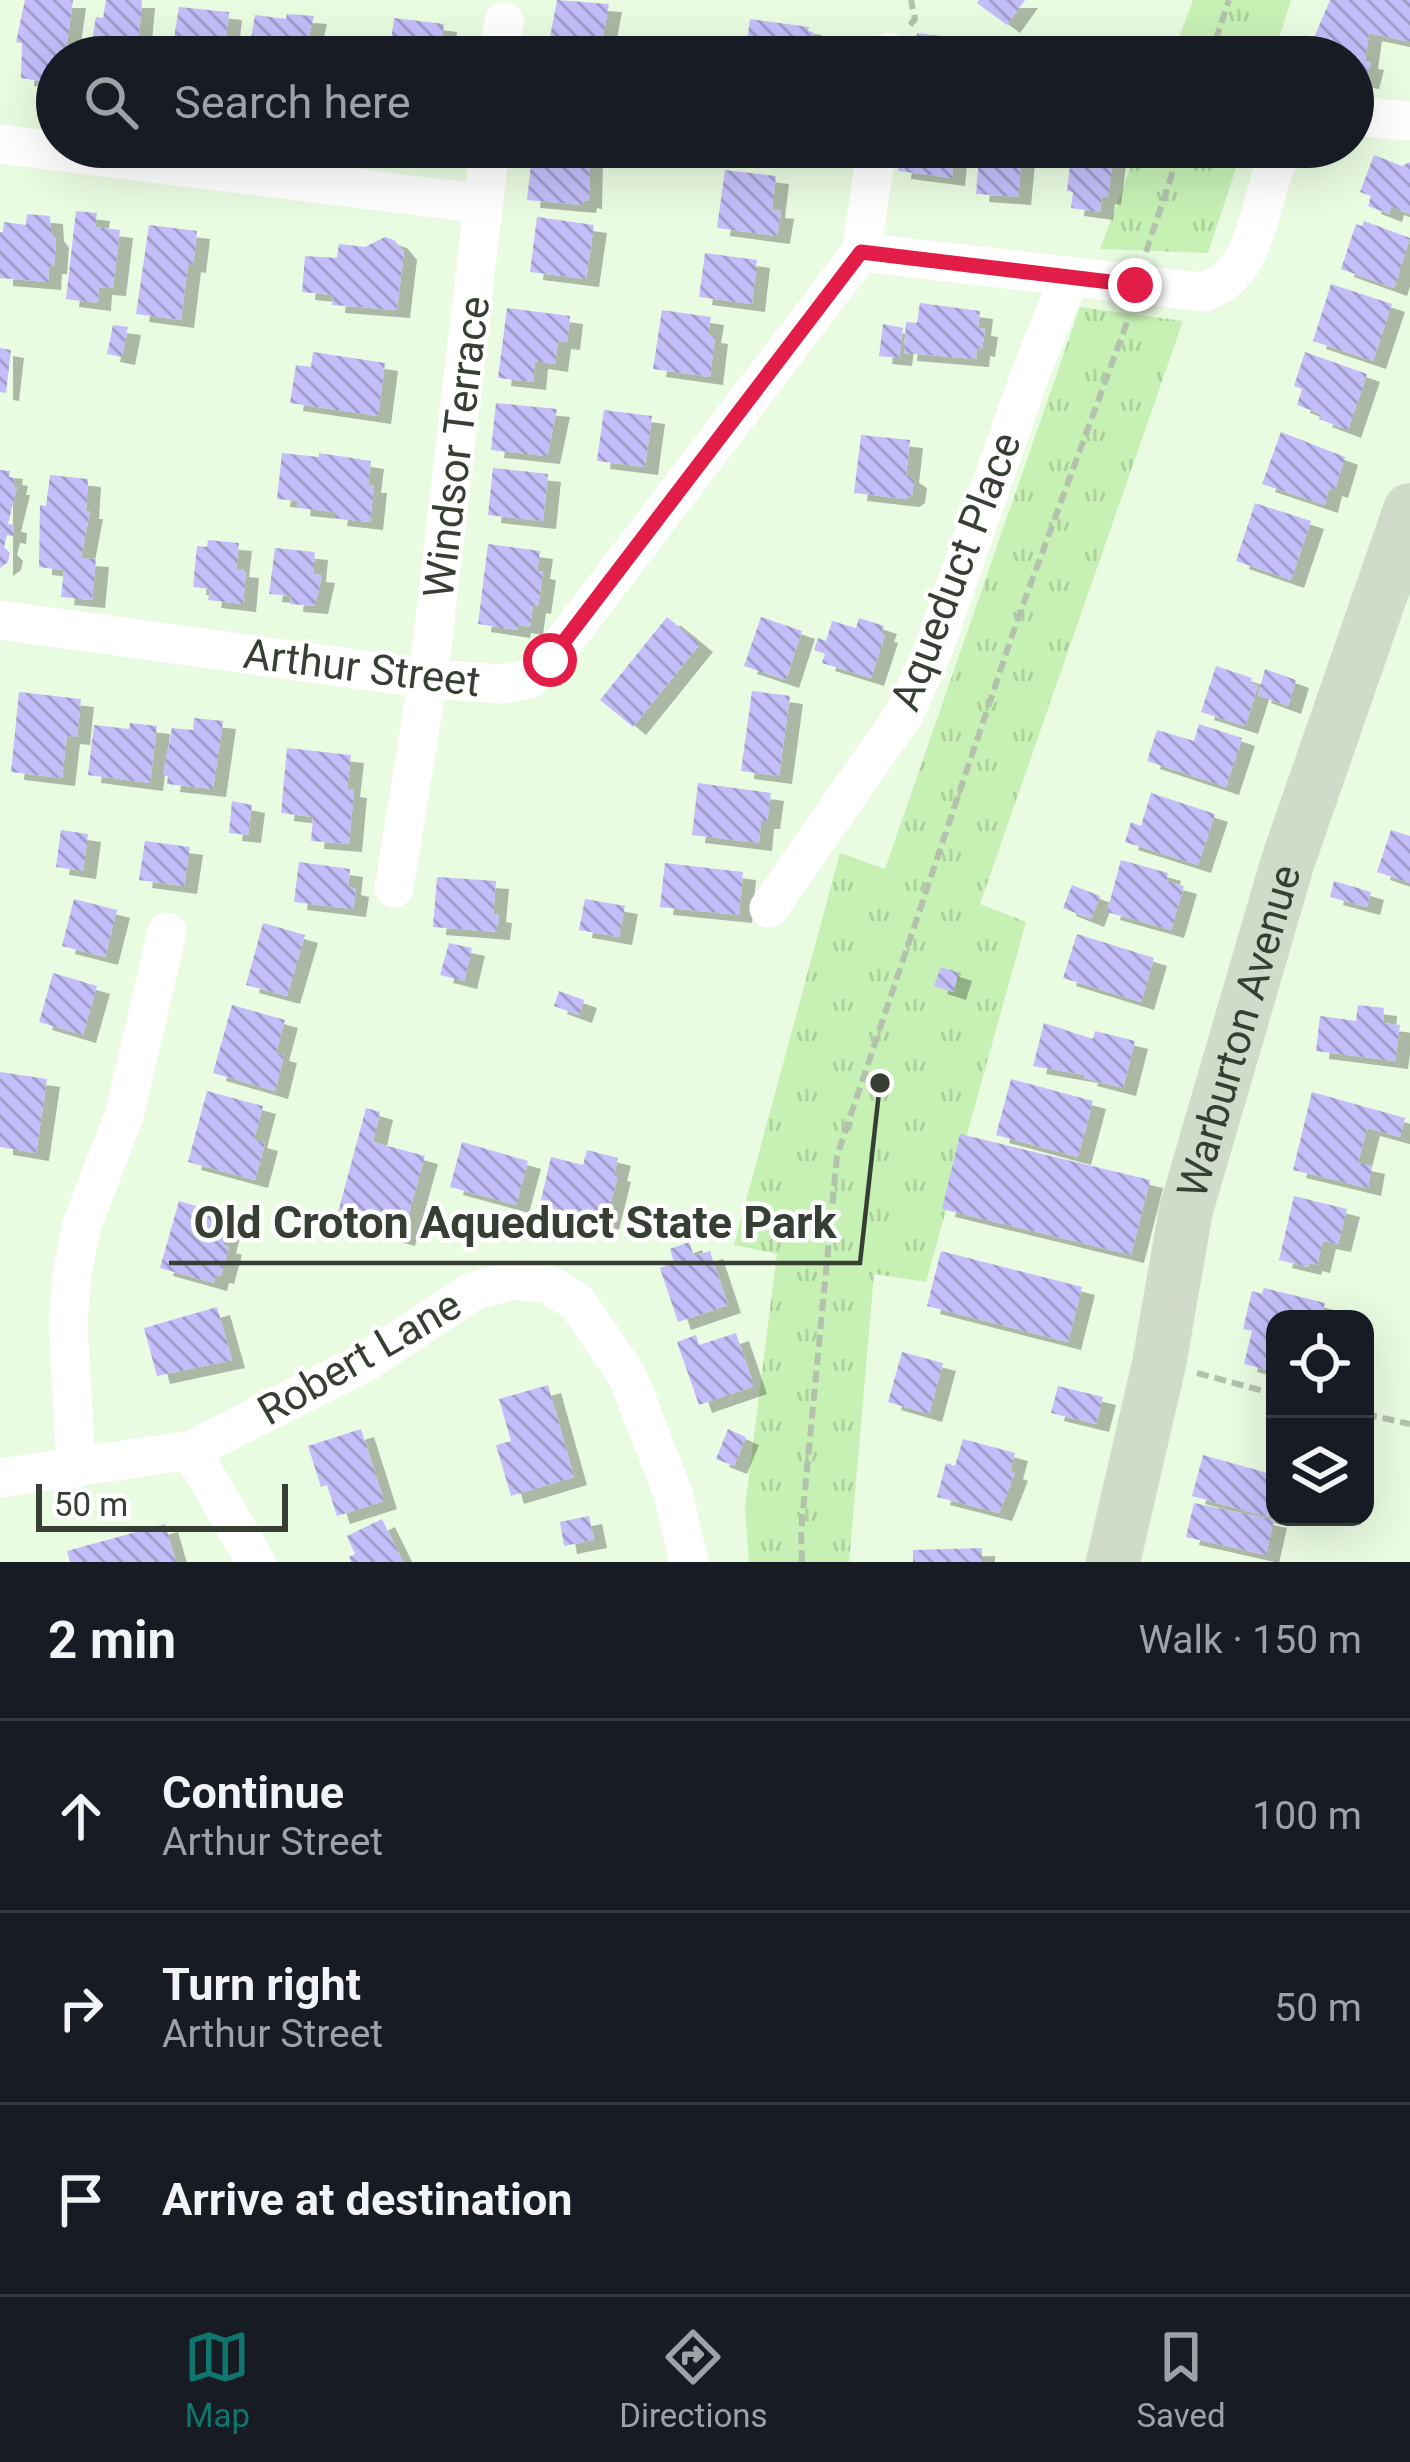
<!DOCTYPE html>
<html lang="en">
<head>
<meta charset="utf-8">
<style>
	:root { --surface:#171b24; --page:#242831; --text:#f1f3f6; --muted:#9ea1a6; --line:#363941; --accent:#0f766e }
	body { margin:0; font-family:Roboto,sans-serif; background:var(--page); color:var(--text) }
	.controls { position:absolute; right:36px; bottom:36px; display:grid; overflow:hidden; border-radius:24px; box-shadow:0 12px 48px #0002 }
	.controls button { width:108px; height:108px; display:grid; place-items:center; padding:0; border:0; border-bottom:3px solid var(--line); background:var(--surface); color:var(--text); font:60px sans-serif }
	.scale { position:absolute; left:36px; bottom:30px; width:252px; box-sizing:border-box; padding-left:12px; border:6px solid #373f34; border-top:0; font-size:33px; line-height:42px; white-space:nowrap; color:#373f34; -webkit-text-stroke:9px #fff; paint-order:stroke }
	.stop { position:absolute; width:36px; height:36px; margin:-27px; border:9px solid #e11d48; border-radius:50%; background:#fff }
	.stop.end { background:#e11d48; border-color:#fff; box-shadow:0 3px 12px #0008 }
	.list { margin:0; padding:0; list-style:none }
	h2 { display:flex; justify-content:space-between; align-items:center; height:156px; margin:0; padding:0 48px; font-size:51px }
	h2 small { font-size:39px; font-weight:400; color:var(--muted) }
	.list li { display:grid; grid-template-columns:78px 1fr auto; gap:36px; align-items:center; box-sizing:border-box; height:192px; padding:0 48px; border-top:3px solid var(--line) }
	.list b { display:block; font-size:45px; white-space:nowrap }
	.list p { margin:0; font-size:39px; white-space:nowrap; color:var(--muted) }
	.list em { font-size:39px; font-style:normal; color:var(--muted) }
	.icon { flex:none; width:66px; height:66px; fill:none; stroke:currentColor; stroke-width:2; stroke-linecap:round; stroke-linejoin:round }
	.map { position:relative; flex:none; width:1410px; height:1562px; overflow:hidden }
	.search { position:absolute; background:var(--surface); box-shadow:0 12px 48px #0002; left:36px; right:36px; top:36px; height:132px; display:flex; align-items:center; gap:30px; box-sizing:border-box; padding:0 42px; border-radius:66px; color:var(--muted); font-size:45px }
	.sheet { height:732px; background:var(--surface) }
	nav { display:flex; justify-content:space-around; align-items:center; box-sizing:border-box; height:168px; border-top:3px solid var(--line); background:var(--surface); font-size:33px; color:var(--muted) }
	nav a { display:grid; justify-items:center; gap:6px }
	nav .on { color:var(--accent) }
	.map>svg:first-child { display:block }
</style>
</head>
<body>
<div class="map">
<svg width="1410" height="1562" viewBox="0 0 1410 1562">
	<defs>
		<pattern id="park-tufts" width="24" height="20" patternUnits="userSpaceOnUse" patternTransform="scale(3)"><rect width="24" height="20" fill="#c7f0b5"/><path d="M3 7l-1-3M5 7V3M7 7l1-3M15 17l-1-3M17 17v-4M19 17l1-3" fill="none" stroke="#accf9c"/></pattern>
		<pattern id="building-back-hatch" width="6" height="6" patternUnits="userSpaceOnUse" patternTransform="scale(3)"><rect width="6" height="6" fill="#c3befa"/><path d="M-1 5l2 2M0 0l6 6M5-1l2 2" fill="none" stroke="#9f9ccb"/></pattern>
		<filter id="shadow"><feDropShadow dx="13" dy="8" stdDeviation="0" flood-color="#0004"/></filter>
	</defs>
	<rect width="100%" height="100%" fill="#e9fbe1"/>
	<g fill="url(#park-tufts)">
		<polygon points="1193,0 1291,0 1273,57 1172,57"/>
		<polygon points="1138,147 1243,147 1208,253 1100,249"/>
		<polygon points="1080,307 1183,321 980,904 1026,922 926,1282 874,1274 849,1562 749,1562 745,1507 777,1254 734,1245 840,853 885,869"/>
	</g>
	<g fill="url(#building-back-hatch)" filter="url(#shadow)">
		<polygon points="25,0 73,0 65,57 57,57 57,84 21,78 22,43 16,42"/>
		<polygon points="106,0 142,0 137,57 96,57 96,53 90,52 96,17 103,18"/>
		<polygon points="557,0 609,4 599,57 548,48"/>
		<polygon points="979,0 1025,0 1007,25 977,3"/>
		<polygon points="1330,0 1410,0 1410,42 1369,33 1365,61 1371,62 1366,81 1353,79 1353,57 1306,57"/>
		<polygon points="179,7 229,12 224,57 171,57"/>
		<polygon points="287,14 314,16 304,57 248,57 255,15 286,19"/>
		<polygon points="394,18 444,24 440,57 389,57"/>
		<polygon points="750,19 809,27 808,31 813,32 810,57 745,57"/>
		<polygon points="917,33 949,37 947,57 914,57"/>
		<polygon points="533,147 590,152 589,201 584,200 583,205 527,200"/>
		<polygon points="901,147 955,147 952,178 898,171"/>
		<polygon points="980,147 1023,147 1018,197 976,194"/>
		<polygon points="1072,147 1114,150 1108,197 1102,196 1100,212 1071,208 1073,192 1067,191"/>
		<polygon points="1374,155 1402,166 1410,162 1410,214 1391,207 1389,214 1368,206 1371,196 1360,192"/>
		<polygon points="725,170 776,176 772,210 781,211 777,236 717,228"/>
		<polygon points="76,211 97,213 95,227 120,230 113,288 99,287 98,303 66,299"/>
		<polygon points="27,214 50,216 51,233 56,240 54,266 49,266 48,282 0,278 0,232 3,232 4,222 26,225"/>
		<polygon points="537,217 594,225 586,279 530,272"/>
		<polygon points="1364,221 1410,238 1394,288 1341,269 1356,224 1362,226"/>
		<polygon points="149,225 197,231 193,265 188,264 181,320 136,314"/>
		<polygon points="385,237 394,240 404,252 397,310 332,305 333,295 302,292 305,256 337,258 339,244 365,247"/>
		<polygon points="705,253 757,260 752,304 699,297"/>
		<polygon points="1331,284 1392,304 1373,361 1313,341"/>
		<polygon points="920,303 980,311 978,328 985,329 982,349 977,348 976,359 904,353 906,322 917,323"/>
		<polygon points="507,308 570,316 567,342 558,341 555,364 535,361 533,382 498,378"/>
		<polygon points="662,310 711,317 708,335 715,336 710,377 653,369"/>
		<polygon points="883,324 903,328 899,358 879,356"/>
		<polygon points="113,325 128,327 122,357 107,354"/>
		<polygon points="0,348 11,350 6,393 0,392"/>
		<polygon points="313,352 385,363 378,416 290,403 296,365 311,367"/>
		<polygon points="1305,352 1367,374 1348,430 1319,419 1321,414 1297,405 1302,389 1294,386"/>
		<polygon points="496,403 557,409 547,456 491,450"/>
		<polygon points="604,410 652,416 645,467 597,461"/>
		<polygon points="1281,432 1345,457 1335,490 1329,488 1325,505 1262,484"/>
		<polygon points="861,435 910,440 906,475 914,480 912,495 906,499 854,493"/>
		<polygon points="282,453 319,457 319,453 371,461 368,485 374,485 370,522 334,518 335,512 297,508 298,501 277,499"/>
		<polygon points="493,468 548,474 543,521 488,515"/>
		<polygon points="0,470 10,471 9,477 15,478 13,487 17,487 8,524 14,525 13,536 7,535 4,547 10,553 8,562 0,568"/>
		<polygon points="50,475 88,479 86,511 90,511 81,558 96,559 92,600 61,597 64,570 39,567 40,505 46,506"/>
		<polygon points="1255,503 1311,521 1291,580 1236,561"/>
		<polygon points="208,540 239,543 236,569 246,570 243,604 208,600 210,589 193,587 197,546 207,547"/>
		<polygon points="488,544 540,551 537,571 543,572 538,606 533,605 530,627 518,625 517,630 478,624"/>
		<polygon points="275,548 315,552 313,574 322,575 315,606 290,604 291,596 269,594"/>
		<polygon points="667,617 700,644 633,727 600,700"/>
		<polygon points="761,617 802,631 786,680 744,666"/>
		<polygon points="859,618 884,626 881,634 885,635 871,678 822,663 825,654 814,650 818,638 826,641 832,621 856,628"/>
		<polygon points="1216,666 1252,678 1250,683 1258,686 1245,726 1201,712"/>
		<polygon points="1265,669 1296,680 1288,706 1258,695"/>
		<polygon points="752,691 790,696 779,776 741,771"/>
		<polygon points="19,692 81,699 77,737 67,736 62,778 11,772"/>
		<polygon points="194,718 223,721 213,789 167,784 168,776 163,775 172,728 193,730"/>
		<polygon points="130,723 157,726 150,783 88,775 94,725 129,729"/>
		<polygon points="1199,724 1242,738 1226,787 1147,761 1157,730 1194,741"/>
		<polygon points="287,748 351,755 347,789 354,790 349,844 311,841 313,817 281,813"/>
		<polygon points="698,783 771,793 767,821 761,821 759,843 692,835"/>
		<polygon points="1151,793 1215,814 1198,865 1125,842 1131,822 1141,826"/>
		<polygon points="232,801 252,805 248,835 229,833"/>
		<polygon points="61,830 88,834 83,871 56,867"/>
		<polygon points="1391,830 1410,836 1410,883 1377,872"/>
		<polygon points="145,841 190,847 184,886 139,880"/>
		<polygon points="1121,860 1168,873 1166,881 1184,886 1171,930 1107,912"/>
		<polygon points="299,862 350,869 348,887 356,889 353,909 294,902"/>
		<polygon points="665,863 743,872 739,915 660,907"/>
		<polygon points="437,877 496,881 493,914 499,915 497,932 433,927"/>
		<polygon points="1334,881 1371,892 1367,907 1330,897"/>
		<polygon points="1072,885 1100,896 1091,919 1063,908"/>
		<polygon points="74,899 117,910 105,957 62,946"/>
		<polygon points="585,899 625,906 619,937 579,930"/>
		<polygon points="263,923 305,935 287,996 246,985"/>
		<polygon points="1077,934 1154,958 1141,1002 1063,978"/>
		<polygon points="449,943 472,948 464,981 440,975"/>
		<polygon points="941,967 959,973 953,992 934,986"/>
		<polygon points="53,973 97,986 83,1035 39,1022"/>
		<polygon points="559,991 584,1000 579,1015 554,1006"/>
		<polygon points="232,1005 285,1020 276,1053 284,1055 275,1091 213,1073"/>
		<polygon points="1358,1005 1384,1008 1383,1023 1400,1025 1395,1061 1316,1051 1320,1016 1356,1021"/>
		<polygon points="1044,1023 1093,1039 1095,1031 1135,1041 1123,1088 1084,1078 1085,1075 1033,1066"/>
		<polygon points="0,1072 47,1079 36,1153 0,1147"/>
		<polygon points="1011,1079 1093,1101 1078,1157 996,1135"/>
		<polygon points="207,1091 263,1106 254,1140 265,1143 255,1180 188,1162"/>
		<polygon points="1312,1092 1405,1118 1400,1137 1367,1128 1358,1163 1372,1166 1368,1188 1293,1170"/>
		<polygon points="366,1108 380,1112 373,1142 425,1156 402,1238 336,1220"/>
		<polygon points="960,1134 1150,1180 1131,1255 942,1209"/>
		<polygon points="462,1142 528,1161 516,1205 450,1187"/>
		<polygon points="587,1150 618,1158 614,1173 618,1174 606,1222 540,1204 551,1157 583,1165"/>
		<polygon points="1294,1196 1347,1209 1338,1244 1323,1241 1317,1265 1309,1263 1308,1267 1279,1260"/>
		<polygon points="179,1201 231,1216 223,1245 229,1247 221,1276 216,1275 214,1283 160,1268"/>
		<polygon points="689,1242 694,1256 710,1251 728,1305 678,1322 660,1268 674,1263 670,1249"/>
		<polygon points="941,1251 1082,1287 1068,1342 927,1306"/>
		<polygon points="1264,1288 1325,1303 1321,1319 1275,1319 1275,1372 1244,1364 1252,1331 1243,1329 1252,1291 1262,1294"/>
		<polygon points="217,1307 232,1360 157,1376 144,1328"/>
		<polygon points="736,1333 754,1386 699,1405 677,1342 696,1335 699,1345"/>
		<polygon points="902,1352 943,1363 929,1414 888,1402"/>
		<polygon points="548,1385 574,1477 511,1496 496,1445 511,1441 499,1399"/>
		<polygon points="1058,1386 1103,1397 1096,1424 1051,1413"/>
		<polygon points="361,1429 384,1501 337,1516 327,1485 321,1487 308,1446"/>
		<polygon points="728,1429 746,1437 734,1466 716,1459"/>
		<polygon points="963,1439 1015,1453 1010,1471 1015,1473 999,1513 937,1497 946,1463 955,1466"/>
		<polygon points="1203,1455 1275,1475 1268,1517 1192,1496"/>
		<polygon points="1194,1503 1274,1520 1266,1555 1186,1537"/>
		<polygon points="589,1516 594,1540 564,1546 560,1522"/>
		<polygon points="382,1519 403,1562 351,1562 349,1557 355,1554 347,1536"/>
		<polygon points="165,1524 176,1562 70,1562 67,1551"/>
		<polygon points="982,1548 982,1562 913,1562 913,1550"/>
	</g>
	<g fill="none" stroke-linecap="round" stroke-linejoin="round">
		<g stroke="#b3c2ac" stroke-width="6" stroke-dasharray="12 6" stroke-linecap="butt">
			<polyline points="910,25 915,19 911,0"/>
			<polyline points="1210,57 1229,0"/>
			<polyline points="1146,252 1181,147"/>
			<polyline points="1197,1373 1275,1394"/>
			<polyline points="1365,1414 1410,1424"/>
			<polyline points="802,1562 801,1532 837,1156 1017,621 1129,317"/>
		</g>
		<g stroke="#fff" stroke-width="39">
			<polyline points="498,57 504,22"/>
			<polyline points="889,57 889,52"/>
			<polyline points="1353,116 1410,121"/>
			<polyline points="0,144 484,204"/>
			<polyline points="861,252 877,147"/>
			<path d="M 0,620 L 428,679 L 503,684 L 529,679 L 550,660 L 861,252 L 1204,292 C 1265,271 1255,194 1285,147"/>
			<polyline points="394,888 428,679 490,147"/>
			<polyline points="769,908 904,714 932,653 1031,372 1070,276"/>
			<polyline points="191,1450 256,1562"/>
			<polyline points="76,1468 68,1323 72,1273 82,1224 124,1116 167,932"/>
			<polyline points="0,1478 191,1450 369,1360 473,1291 513,1280 546,1283 577,1302 628,1377 673,1494 689,1562"/>
		</g>
		<path stroke="#d0dbca" stroke-width="54" id="s1" d="M 1113,1562 L 1159,1364 L 1186,1210 L 1288,861 L 1410,510"/>
	</g>
	<g fill="none" stroke-linecap="round" stroke-linejoin="round">
		<polyline stroke="#e11d48" stroke-width="15" points="550,660 861,252 1135,285"/>
	</g>
	<g text-anchor="middle" stroke-width="9" stroke-linejoin="round" paint-order="stroke">
		<g font-size="42" fill="#373f34" stroke="#fff">
			<text transform="translate(456 447) rotate(-83)" y="15">Windsor Terrace</text>
			<text transform="translate(955 571) rotate(-69)" y="15">Aqueduct Place</text>
			<text transform="translate(362 667) rotate(7)" y="15">Arthur Street</text>
			<text dy="15" stroke="none"><textPath href="#s1" startOffset="546">Warburton Avenue</textPath></text>
			<text transform="translate(359 1357) rotate(-30)" y="15">Robert Lane</text>
		</g>
	</g>
	<path fill="none" stroke="#373f34" stroke-width="4.5" d="M880 1083L860 1263H169"/>
	<circle fill="#373f34" stroke="#fff" stroke-width="4.5" cx="880" cy="1083" r="12"/>
	<g font-size="45" text-anchor="middle" font-weight="bold" fill="#373f34" stroke="#fff" stroke-width="9" stroke-linejoin="round" paint-order="stroke">
		<text x="515" y="1238">Old Croton Aqueduct State Park</text>
	</g>
</svg>
<div class="controls">
<button><svg class="icon" aria-label="locate" viewBox="0 0 24 24"><circle cx="12" cy="12" r="6"/><path d="M12 2v4M12 18v4M2 12h4M18 12h4"/></svg></button>
<button><svg class="icon" aria-label="layers" viewBox="0 0 24 24"><path d="M12 4l9 5-9 5-9-5zM3 14l9 5 9-5"/></svg></button>
</div>
<div class="scale">50 m</div>
<div class="stop" style="left:550px;top:660px"></div>
<div class="stop end" style="left:1135px;top:285px"></div>
<div class="search"><svg class="icon" aria-label="search" viewBox="0 0 24 24"><circle cx="10" cy="10" r="6"/><path d="M15 15l6 6"/></svg>Search here</div>
</div>
<section class="sheet">
<h2>2 min<small>Walk · 150 m</small></h2>
<ul class="list">
<li><svg class="icon" aria-label="ahead" viewBox="0 0 24 24"><path d="M12 20V5M6 11l6-6 6 6"/></svg><div><b>Continue</b><p>Arthur Street</p></div><em>100 m</em></li>
<li><svg class="icon" aria-label="right" viewBox="0 0 24 24"><path d="M7 20v-9h11M14 6l5 5-5 5"/></svg><div><b>Turn right</b><p>Arthur Street</p></div><em>50 m</em></li>
<li><svg class="icon" aria-label="arrive" viewBox="0 0 24 24"><path d="M6 21V4h12l-3 4 3 4H6"/></svg><div><b>Arrive at destination</b></div></li>
</ul>
</section>
<nav>
<a class="on"><svg class="icon" aria-label="map" viewBox="0 0 24 24"><path d="M3 6l6-2 6 2 6-2v14l-6 2-6-2-6 2zM9 4v14M15 6v14"/></svg>Map</a>
<a><svg class="icon" aria-label="directions" viewBox="0 0 24 24"><path d="M12 3l9 9-9 9-9-9zM9 14v-3h6M13 9l2 2-2 2"/></svg>Directions</a>
<a><svg class="icon" aria-label="saved" viewBox="0 0 24 24"><path d="M7 4h10v16l-5-4-5 4z"/></svg>Saved</a>
</nav>
</body>
</html>
